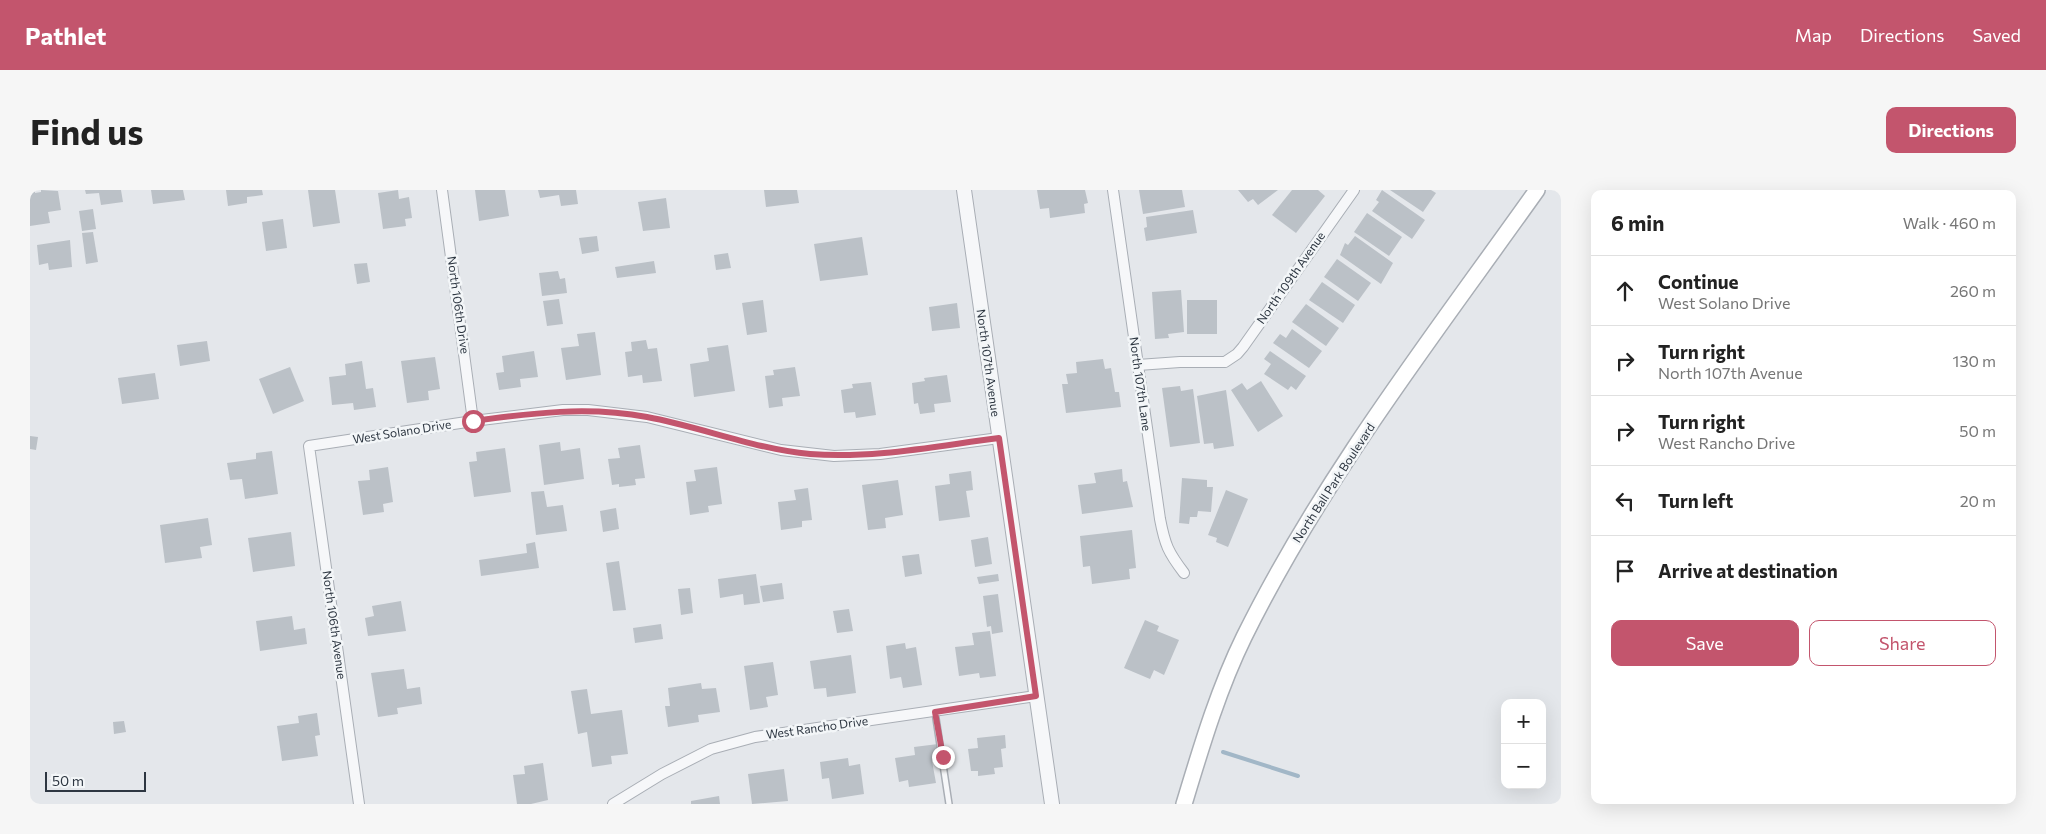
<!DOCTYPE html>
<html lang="en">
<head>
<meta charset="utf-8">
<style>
	:root { --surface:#fff; --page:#f6f6f6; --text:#222; --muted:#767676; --line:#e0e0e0; --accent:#c3556d }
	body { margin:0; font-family:Commissioner,sans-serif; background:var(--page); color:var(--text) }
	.controls { position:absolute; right:15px; bottom:15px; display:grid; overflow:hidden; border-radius:10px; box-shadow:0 5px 20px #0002 }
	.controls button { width:45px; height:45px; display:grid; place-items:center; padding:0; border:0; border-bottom:1px solid var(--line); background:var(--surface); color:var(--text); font:25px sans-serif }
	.scale { position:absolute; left:15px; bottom:12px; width:101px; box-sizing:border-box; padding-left:5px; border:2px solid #2d3641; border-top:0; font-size:14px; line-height:18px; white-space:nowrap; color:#2d3641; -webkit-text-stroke:4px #f3f6f8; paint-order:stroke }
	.stop { position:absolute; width:15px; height:15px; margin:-11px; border:4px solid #c3556d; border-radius:50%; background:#fff }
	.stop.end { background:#c3556d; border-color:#fff; box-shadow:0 1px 5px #0008 }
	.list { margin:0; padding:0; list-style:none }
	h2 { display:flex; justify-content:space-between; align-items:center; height:65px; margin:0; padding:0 20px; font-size:21px }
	h2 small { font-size:16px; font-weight:400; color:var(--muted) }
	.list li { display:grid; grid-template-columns:32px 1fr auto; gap:15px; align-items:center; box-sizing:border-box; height:70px; padding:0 20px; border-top:1px solid var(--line) }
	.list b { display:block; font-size:19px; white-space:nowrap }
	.list p { margin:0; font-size:16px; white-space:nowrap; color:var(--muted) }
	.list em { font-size:16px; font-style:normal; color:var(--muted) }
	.actions { display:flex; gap:10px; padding:15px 20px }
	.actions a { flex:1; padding:11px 0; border:1px solid var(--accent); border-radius:10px; text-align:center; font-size:18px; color:var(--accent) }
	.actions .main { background:var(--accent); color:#fff }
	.icon { flex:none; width:28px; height:28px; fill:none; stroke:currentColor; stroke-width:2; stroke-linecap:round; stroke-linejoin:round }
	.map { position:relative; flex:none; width:1531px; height:614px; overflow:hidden; border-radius:10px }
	header { display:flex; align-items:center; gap:30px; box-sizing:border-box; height:70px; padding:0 25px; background:var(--accent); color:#fff }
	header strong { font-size:24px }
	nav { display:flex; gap:28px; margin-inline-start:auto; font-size:18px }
	.intro { display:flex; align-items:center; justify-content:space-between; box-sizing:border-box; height:120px; padding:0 30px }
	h1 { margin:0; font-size:35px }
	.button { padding:12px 22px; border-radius:10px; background:var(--accent); color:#fff; font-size:18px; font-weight:700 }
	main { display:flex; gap:30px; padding:0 30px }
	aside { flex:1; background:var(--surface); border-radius:10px; box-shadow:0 5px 20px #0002 }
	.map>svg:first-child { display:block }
</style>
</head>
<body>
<header>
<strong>Pathlet</strong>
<nav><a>Map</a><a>Directions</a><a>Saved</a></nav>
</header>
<div class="intro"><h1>Find us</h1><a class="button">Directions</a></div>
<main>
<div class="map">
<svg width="1531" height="614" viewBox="0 0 1531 614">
	<rect width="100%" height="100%" fill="#e4e7eb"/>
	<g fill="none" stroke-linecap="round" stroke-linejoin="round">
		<polyline stroke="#a2b7c7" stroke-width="4" points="1193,562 1268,586"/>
	</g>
	<g fill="#bbc1c7">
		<polygon points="0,0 5,0 5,3 11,2 11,0 28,1 31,20 18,22 20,33 0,36"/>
		<polygon points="55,0 91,0 93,12 71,15 69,3 56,4"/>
		<polygon points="121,0 153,0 155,10 123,14"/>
		<polygon points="196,0 232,0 233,5 217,7 217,13 198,16"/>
		<polygon points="278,0 305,0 310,33 283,37"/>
		<polygon points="368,0 369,9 379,7 382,28 375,29 376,36 353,39 348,3"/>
		<polygon points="445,0 475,0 479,26 449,31"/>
		<polygon points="508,0 546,0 548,14 531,16 529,5 510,8"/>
		<polygon points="734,0 767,0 769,13 736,17"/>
		<polygon points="1007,0 1055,0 1058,13 1054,14 1055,23 1020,28 1019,18 1010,19"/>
		<polygon points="1109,0 1152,0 1155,17 1113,24"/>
		<polygon points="1208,0 1248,0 1228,15 1223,9 1218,12"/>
		<polygon points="1262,0 1288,0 1295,6 1266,43 1242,25"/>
		<polygon points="1352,0 1395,30 1382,49 1342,21 1349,12 1346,10"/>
		<polygon points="1360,0 1401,0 1406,3 1393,22"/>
		<polygon points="636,8 640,38 613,41 608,12"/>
		<polygon points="63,19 66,39 52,41 49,21"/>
		<polygon points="1163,20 1167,43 1116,51 1114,38 1117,37 1116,27"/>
		<polygon points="1337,23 1372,47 1359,66 1324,42"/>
		<polygon points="253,29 257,58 236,61 232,32"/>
		<polygon points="63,42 68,72 56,74 52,43"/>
		<polygon points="567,46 569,61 552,64 549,48"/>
		<polygon points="1325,46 1363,73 1351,94 1310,65 1315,53 1318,55"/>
		<polygon points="832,47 838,85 790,91 784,54"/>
		<polygon points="40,50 42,77 19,80 18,73 9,75 7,55"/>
		<polygon points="698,63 701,78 686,80 684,65"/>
		<polygon points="1307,69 1341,93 1328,111 1294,87"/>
		<polygon points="624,71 626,83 587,88 585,77"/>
		<polygon points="337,73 340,92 327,94 324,74"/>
		<polygon points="528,81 530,89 535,88 537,103 512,106 509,83"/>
		<polygon points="1292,92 1325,115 1313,133 1279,110"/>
		<polygon points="1151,100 1154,142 1138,144 1139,148 1125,149 1122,102"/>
		<polygon points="529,109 533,134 517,136 513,111"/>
		<polygon points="733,110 737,142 717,145 712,113"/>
		<rect x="1157" y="110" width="30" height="34"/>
		<polygon points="927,113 930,138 902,141 899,117"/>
		<polygon points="1276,114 1309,138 1296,156 1262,132"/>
		<polygon points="1262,139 1292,161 1279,178 1243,153 1250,144 1256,148"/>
		<polygon points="565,142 571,185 536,190 531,158 549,156 547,144"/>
		<polygon points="616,150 618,159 627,158 632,191 613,193 612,185 598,187 595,162 602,161 601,152"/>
		<polygon points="177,151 180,171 150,176 147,155"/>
		<polygon points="698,155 705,201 664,207 660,174 679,171 677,158"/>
		<polygon points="504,161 508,187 490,189 491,197 469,200 466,183 474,182 472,166"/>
		<polygon points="1240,161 1276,186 1266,200 1261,196 1258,200 1234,184 1241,174 1234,169"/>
		<polygon points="405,167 410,199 398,201 399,210 377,213 371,171"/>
		<polygon points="1073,169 1075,179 1081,178 1085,202 1089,202 1091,217 1036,223 1032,194 1038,194 1036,184 1047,183 1046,172"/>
		<polygon points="332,171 336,199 343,198 346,217 324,220 323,213 302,215 299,187 316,185 315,174"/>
		<polygon points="260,177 274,211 243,224 229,189"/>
		<polygon points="765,177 770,206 752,208 753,216 739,218 735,186 744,185 743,180"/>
		<polygon points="125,183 129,209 92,214 88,188"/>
		<polygon points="917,185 921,212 904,214 905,222 890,224 888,213 884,214 882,193 895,191 894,188"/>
		<polygon points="1231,191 1253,226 1228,242 1201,200 1212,193 1217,200"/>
		<polygon points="841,192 846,225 826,228 825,222 814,223 811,200 823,198 822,194"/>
		<polygon points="1150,196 1151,201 1163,199 1170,253 1140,257 1132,198"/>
		<polygon points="1196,200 1204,256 1184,259 1183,253 1174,254 1167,206"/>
		<polygon points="0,246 8,247 6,260 0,259"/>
		<polygon points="530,252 531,261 550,258 554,289 514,295 509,255"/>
		<polygon points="610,255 615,288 605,289 606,295 589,297 589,294 582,295 578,269 590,268 588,258"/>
		<polygon points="475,258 481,302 444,307 439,272 447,271 446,262"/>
		<polygon points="242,261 248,304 215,309 212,289 200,290 197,273 226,269 226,263"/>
		<polygon points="358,277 363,312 353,314 354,322 333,325 328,291 340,290 339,280"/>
		<polygon points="687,277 692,314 678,316 679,322 660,325 656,292 666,291 664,280"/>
		<polygon points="1092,279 1093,292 1097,291 1103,317 1052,324 1048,295 1066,293 1064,283"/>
		<polygon points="941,281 943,300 936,301 940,327 909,331 905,296 920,294 919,284"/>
		<polygon points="1152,288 1177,290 1177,297 1183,297 1181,322 1168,321 1167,327 1160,327 1159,334 1149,333"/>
		<polygon points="868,290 873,325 855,328 856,338 838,340 832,295"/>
		<polygon points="778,298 782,330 772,331 772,337 751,340 748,312 766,310 764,300"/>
		<polygon points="1196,300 1218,309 1198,357 1186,352 1187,348 1178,345"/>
		<polygon points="514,301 517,317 533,315 537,341 506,345 501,302"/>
		<polygon points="586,318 589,339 573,342 570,321"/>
		<polygon points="178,328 182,355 170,357 172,368 135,373 130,335"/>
		<polygon points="1102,340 1106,378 1099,379 1100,389 1062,394 1060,376 1053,377 1050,346"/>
		<polygon points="261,342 265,376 223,382 218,348"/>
		<polygon points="958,347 962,374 945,377 941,350"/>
		<polygon points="505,352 509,378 451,386 449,370 497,363 496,354"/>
		<polygon points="889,364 892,384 875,387 872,366"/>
		<polygon points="589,371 596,420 583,421 576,373"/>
		<polygon points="726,384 730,413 714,415 713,404 690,408 688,389"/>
		<polygon points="968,384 969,391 949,394 947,387"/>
		<polygon points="752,393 754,409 733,412 730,396"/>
		<polygon points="660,398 663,423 651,425 648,399"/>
		<polygon points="968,404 973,442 962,444 961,436 957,437 953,406"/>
		<polygon points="371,411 376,441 338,446 335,428 344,426 342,416"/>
		<polygon points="819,419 823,441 807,443 803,421"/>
		<polygon points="262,426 264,440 275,438 277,454 230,461 226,431"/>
		<polygon points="1115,430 1129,436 1127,441 1149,450 1134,485 1124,480 1120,489 1094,478"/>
		<polygon points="631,434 633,449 605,453 603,438"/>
		<polygon points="960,441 966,486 950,488 949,483 929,486 925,457 944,455 942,443"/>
		<polygon points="875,453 876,459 886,457 892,495 873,498 871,487 860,489 856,456"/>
		<polygon points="821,465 826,503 797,507 796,498 784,499 780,471"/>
		<polygon points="743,472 748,505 736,507 738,517 720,520 714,476"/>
		<polygon points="374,479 377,499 390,497 392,514 367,518 368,524 348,527 341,483"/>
		<polygon points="671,493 672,499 686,498 690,522 668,525 669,532 638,537 635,516 640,516 638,498"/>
		<polygon points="557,499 561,524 592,520 598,564 581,566 582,574 562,577 557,542 548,544 541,501"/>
		<polygon points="287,523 290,545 285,546 288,566 252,571 247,536 269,533 268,526"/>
		<polygon points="94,531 96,542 84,544 83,532"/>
		<polygon points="975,545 976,558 971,559 973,577 964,578 965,584 948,586 948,581 941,581 938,559 948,558 947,548"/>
		<polygon points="908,554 911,569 902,571 906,593 879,597 878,590 869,592 865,568 885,565 884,557"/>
		<polygon points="818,568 819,576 830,574 834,604 802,609 799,588 792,589 790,572"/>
		<polygon points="513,573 518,610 501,614 487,614 483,585 495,584 494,576"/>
		<polygon points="754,579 758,611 722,614 718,584"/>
		<polygon points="689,606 690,614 661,614 661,611"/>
	</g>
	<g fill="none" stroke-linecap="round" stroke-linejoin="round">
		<g stroke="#a9aeb5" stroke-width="8">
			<polyline id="service" points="905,522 919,614"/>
		</g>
		<g stroke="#a9aeb5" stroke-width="12">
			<g id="minor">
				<polyline points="412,0 443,231"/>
				<path d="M 1083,0 L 1130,329 C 1135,355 1138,362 1154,383"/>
				<polyline points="1108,175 1150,172 1195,172 1207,164 1213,157 1324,0"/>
				<polyline points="329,614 279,256 443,231 533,220 558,220 617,227 751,260 804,266 850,264 969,248"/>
				<polyline points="583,614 632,584 681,559 725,547 1006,506"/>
			</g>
		</g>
		<g stroke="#a9aeb5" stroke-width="16">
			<polyline id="tertiary" points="934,0 1022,614"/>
		</g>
		<g stroke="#a9aeb5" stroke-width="18">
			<path id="secondary" d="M 1154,614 C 1171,558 1188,500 1214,447 C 1293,287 1404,145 1507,0"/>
		</g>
		<use href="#service" stroke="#f6f7f9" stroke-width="5"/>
		<use href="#minor" stroke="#f6f7f9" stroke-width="10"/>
		<use href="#tertiary" stroke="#f6f7f9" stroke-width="14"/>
		<use href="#secondary" stroke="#fff" stroke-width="15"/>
	</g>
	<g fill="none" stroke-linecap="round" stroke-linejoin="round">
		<path stroke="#c3556d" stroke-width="6" d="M 443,231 C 502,223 558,216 617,227 C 672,237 724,259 780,264 C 843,269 906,256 969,248 L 1006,506 L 905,522 L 913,567"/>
	</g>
	<g text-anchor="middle" stroke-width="5" stroke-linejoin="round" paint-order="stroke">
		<g font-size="12" fill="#2d3641" stroke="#f3f6f8">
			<text transform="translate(1261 88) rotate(-55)" y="4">North 109th Avenue</text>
			<text transform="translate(428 115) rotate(82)" y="4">North 106th Drive</text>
			<text transform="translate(958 173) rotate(82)" y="4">North 107th Avenue</text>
			<text transform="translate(1110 194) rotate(82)" y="4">North 107th Lane</text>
			<text transform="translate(372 242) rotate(-9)" y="4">West Solano Drive</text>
			<text transform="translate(1304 293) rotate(-57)" y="4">North Ball Park Boulevard</text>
			<text transform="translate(304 435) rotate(82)" y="4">North 106th Avenue</text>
			<text transform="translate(787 538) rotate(-8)" y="4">West Rancho Drive</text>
		</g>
	</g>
</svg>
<div class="controls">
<button>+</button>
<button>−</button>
</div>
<div class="scale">50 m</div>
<div class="stop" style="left:443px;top:231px"></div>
<div class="stop end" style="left:913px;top:567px"></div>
</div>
<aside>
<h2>6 min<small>Walk · 460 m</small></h2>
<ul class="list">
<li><svg class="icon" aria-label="ahead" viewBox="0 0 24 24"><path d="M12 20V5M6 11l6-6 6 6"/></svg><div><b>Continue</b><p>West Solano Drive</p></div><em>260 m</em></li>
<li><svg class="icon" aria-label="right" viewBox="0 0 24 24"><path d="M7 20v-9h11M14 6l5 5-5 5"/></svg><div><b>Turn right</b><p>North 107th Avenue</p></div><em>130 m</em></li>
<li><svg class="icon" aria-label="right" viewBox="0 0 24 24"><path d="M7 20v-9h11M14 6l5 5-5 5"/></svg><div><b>Turn right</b><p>West Rancho Drive</p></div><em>50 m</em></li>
<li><svg class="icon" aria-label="left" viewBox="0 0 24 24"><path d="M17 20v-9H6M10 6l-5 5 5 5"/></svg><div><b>Turn left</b></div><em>20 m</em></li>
<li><svg class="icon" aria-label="arrive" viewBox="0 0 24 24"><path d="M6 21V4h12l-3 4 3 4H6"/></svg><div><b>Arrive at destination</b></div></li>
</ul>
<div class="actions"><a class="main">Save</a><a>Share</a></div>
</aside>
</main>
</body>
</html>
